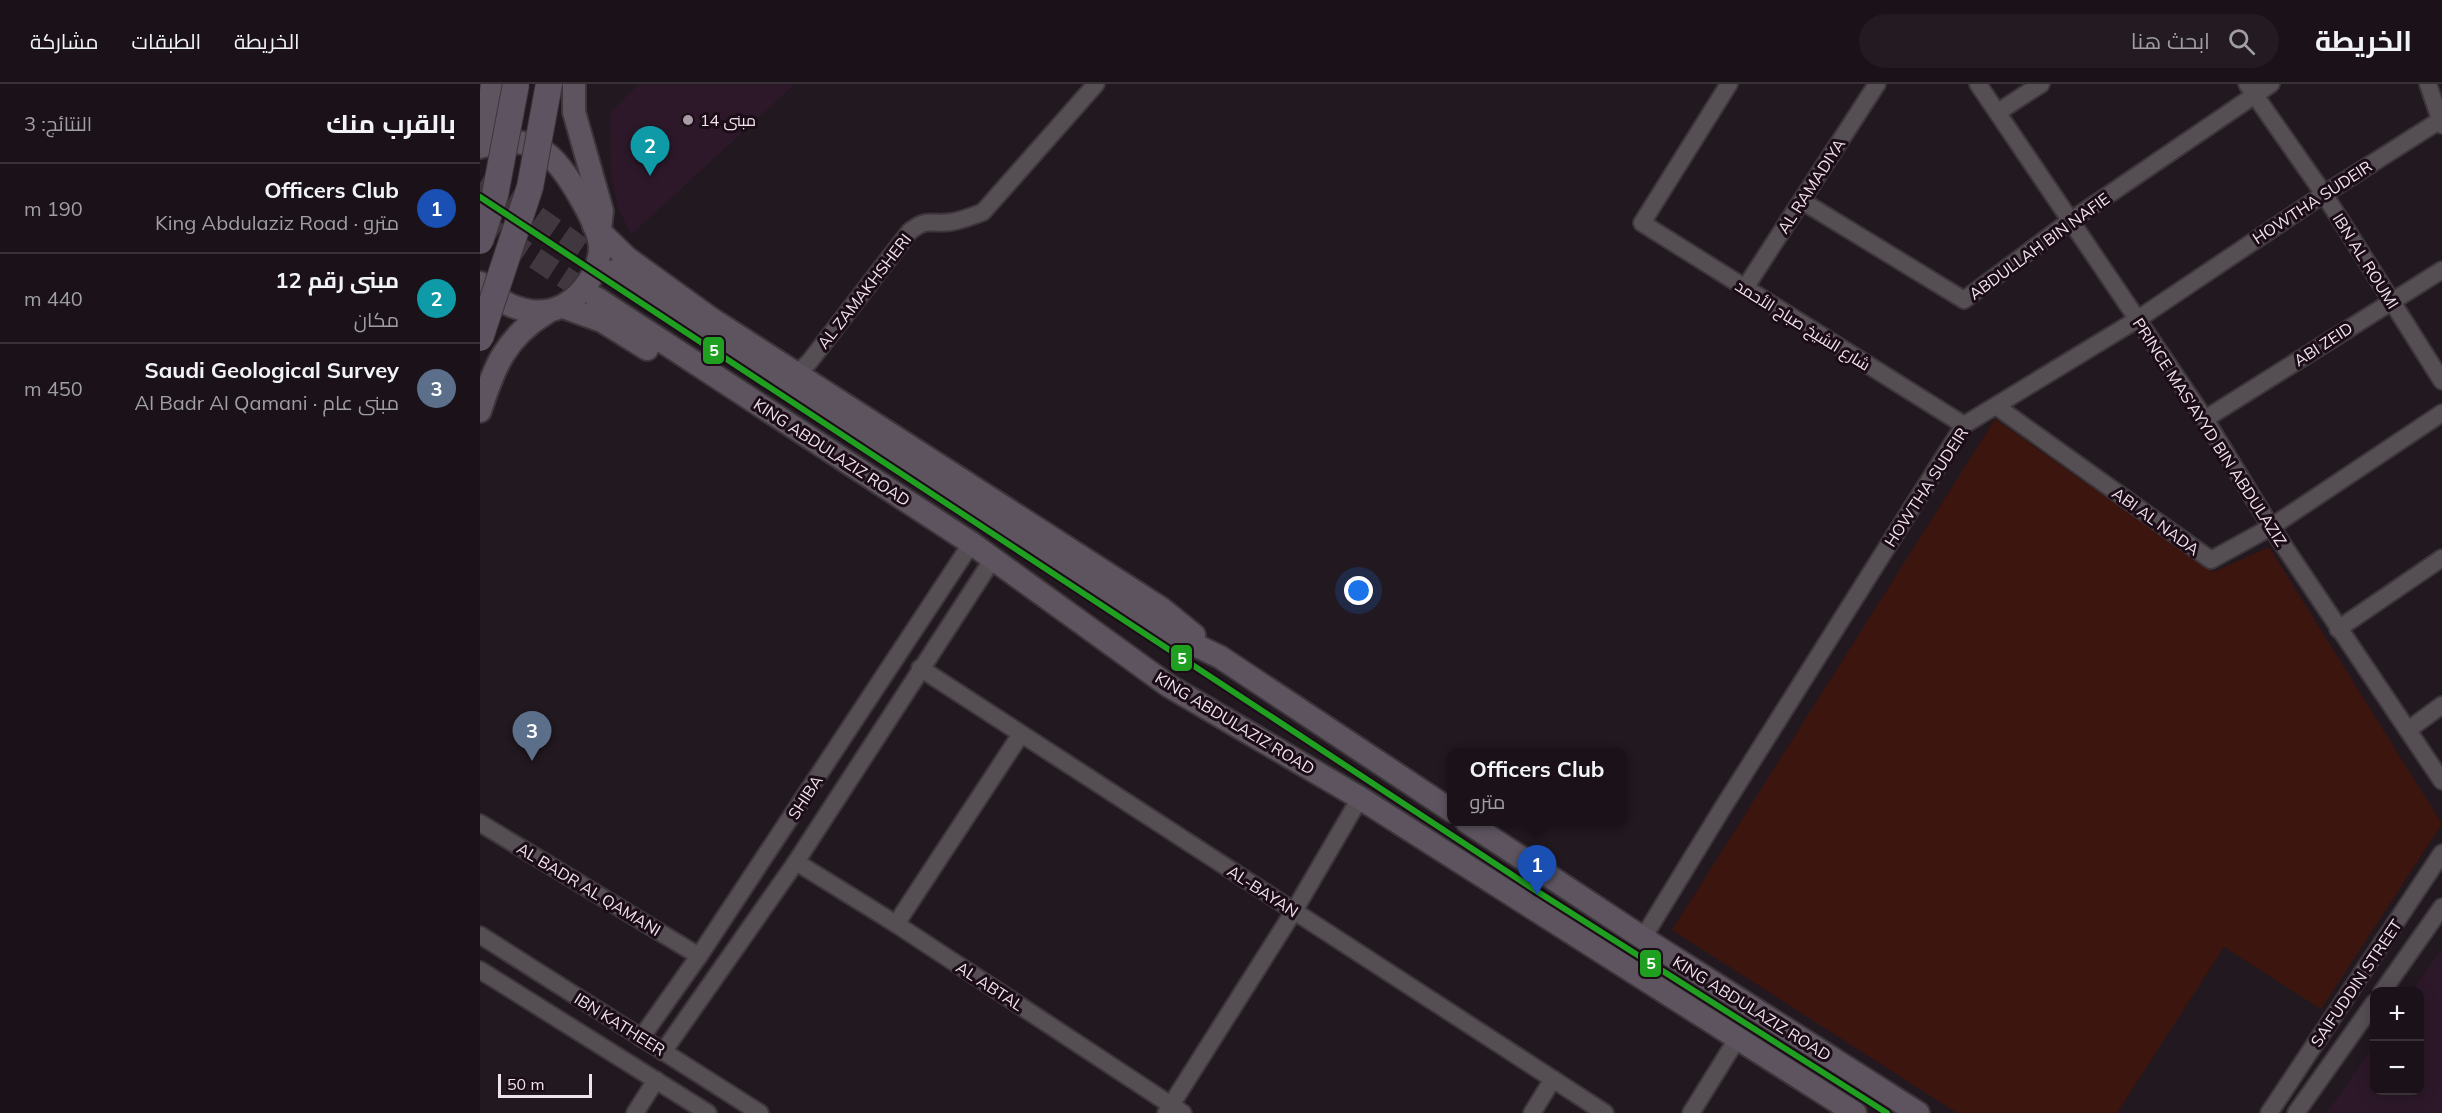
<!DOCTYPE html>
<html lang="ar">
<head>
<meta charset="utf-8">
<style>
	:root { --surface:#1a1218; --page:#231b21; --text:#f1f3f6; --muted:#9f9ea2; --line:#383237; --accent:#0b8043 }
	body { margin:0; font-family:Mulish,Cairo,sans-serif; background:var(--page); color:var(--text); direction:rtl }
	.controls { position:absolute; right:18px; bottom:18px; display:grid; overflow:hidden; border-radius:12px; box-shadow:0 3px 15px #0003 }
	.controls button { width:54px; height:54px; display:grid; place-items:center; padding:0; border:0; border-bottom:2px solid var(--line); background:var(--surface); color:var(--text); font:30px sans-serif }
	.scale { position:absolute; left:18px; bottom:15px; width:94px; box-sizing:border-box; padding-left:6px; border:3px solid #f0e4ec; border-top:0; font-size:16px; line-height:21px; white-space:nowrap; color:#f0e4ec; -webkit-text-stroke:4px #1c0c18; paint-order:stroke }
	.you { position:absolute; left:879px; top:507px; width:21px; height:21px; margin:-15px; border:4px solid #fff; border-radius:50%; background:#1a73e8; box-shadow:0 0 0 9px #1a73e833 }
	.badge { display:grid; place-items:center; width:39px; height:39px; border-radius:50%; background:var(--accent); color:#fff; font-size:20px; font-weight:700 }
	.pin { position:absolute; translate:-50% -50px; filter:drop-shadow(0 2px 3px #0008) }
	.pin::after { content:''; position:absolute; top:32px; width:21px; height:18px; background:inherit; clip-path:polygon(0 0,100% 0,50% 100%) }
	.popup { position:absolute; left:967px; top:664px; width:180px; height:78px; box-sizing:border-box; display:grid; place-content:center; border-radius:12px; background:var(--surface); filter:drop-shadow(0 2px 4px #0005); font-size:20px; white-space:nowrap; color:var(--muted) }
	.popup b { font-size:22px; color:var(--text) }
	.popup::after { content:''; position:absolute; left:50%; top:100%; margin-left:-12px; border:12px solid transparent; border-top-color:var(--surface) }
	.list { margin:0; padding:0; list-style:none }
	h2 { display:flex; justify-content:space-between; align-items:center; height:78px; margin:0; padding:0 24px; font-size:26px }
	h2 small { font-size:20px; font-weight:400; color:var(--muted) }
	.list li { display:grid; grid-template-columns:39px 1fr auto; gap:18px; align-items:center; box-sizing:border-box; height:90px; padding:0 24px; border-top:2px solid var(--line) }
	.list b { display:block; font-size:22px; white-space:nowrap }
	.list p { margin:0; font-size:20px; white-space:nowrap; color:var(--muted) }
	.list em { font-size:20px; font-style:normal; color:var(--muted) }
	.icon { flex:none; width:33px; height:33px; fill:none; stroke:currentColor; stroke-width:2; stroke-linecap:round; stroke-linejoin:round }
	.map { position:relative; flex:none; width:1962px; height:1029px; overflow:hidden; direction:ltr }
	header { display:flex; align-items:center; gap:36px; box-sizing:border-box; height:84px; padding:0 30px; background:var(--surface); border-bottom:2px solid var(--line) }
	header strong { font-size:28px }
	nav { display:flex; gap:33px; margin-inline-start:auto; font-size:21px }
	.search { width:420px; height:54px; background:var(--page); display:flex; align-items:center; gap:15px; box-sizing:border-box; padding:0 21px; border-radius:33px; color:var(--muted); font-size:22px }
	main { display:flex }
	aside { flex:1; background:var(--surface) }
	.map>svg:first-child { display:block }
</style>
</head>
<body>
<header>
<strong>الخريطة</strong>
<div class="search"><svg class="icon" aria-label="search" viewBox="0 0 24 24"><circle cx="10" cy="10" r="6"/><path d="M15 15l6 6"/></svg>ابحث هنا</div>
<nav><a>الخريطة</a><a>الطبقات</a><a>مشاركة</a></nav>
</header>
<main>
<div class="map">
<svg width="1962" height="1029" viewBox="0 0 1962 1029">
	<rect width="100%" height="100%" fill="#221820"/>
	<g fill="#2c1829">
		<polygon points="159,0 315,0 151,151 138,124 131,93 130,29"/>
		<polygon points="1962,865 1962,1029 1847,1029 1894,961 1894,1006 1940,1006 1940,908 1932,907"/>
	</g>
	<polygon fill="#3c150e" points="1515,335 1733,488 1789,463 1962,740 1841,925 1744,863 1637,1029 1477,1029 1192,846"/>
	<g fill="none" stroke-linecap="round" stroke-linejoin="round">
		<g stroke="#41373f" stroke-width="22" stroke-dasharray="22 11" stroke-linecap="butt">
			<polyline points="0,99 50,128 133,186"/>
			<polyline points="0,138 116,214"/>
		</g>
		<g stroke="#3c353a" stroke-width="20">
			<g id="minor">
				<polyline points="1249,0 1162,139 1484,341"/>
				<polyline points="1498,0 1725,335 1791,443 1962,697"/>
				<polyline points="1767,0 1844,110 1962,297"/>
				<polyline points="1948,0 1962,41"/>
				<polyline points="1518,28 1561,0"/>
				<polyline points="1322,117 1484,216 1590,137 1791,0"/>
				<polyline points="1265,204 1397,0"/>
				<path d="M 316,291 L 330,277 L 430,147 C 449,133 450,141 471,138 C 483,136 493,132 503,128 L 616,0"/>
				<polyline points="1516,322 1731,476 1791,443 1962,329"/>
				<polyline points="1725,335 1962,186"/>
				<polyline points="1858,545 1962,474"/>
				<polyline points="440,584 1125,1029"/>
				<polyline points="1928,646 1962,621"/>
				<polyline points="0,739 219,872"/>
				<polyline points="316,778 416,840 703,1029"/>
				<polyline points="416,840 541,650"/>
				<polyline points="0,851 280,1029"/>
				<polyline points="1163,854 1242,725 1484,341 1658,235 1844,110 1962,35"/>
				<polyline points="0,886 228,1029"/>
				<polyline points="1902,908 1962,823"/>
				<polyline points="161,954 219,872 485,469"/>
				<polyline points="183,968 316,778 507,484"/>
				<polyline points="155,1029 176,996"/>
				<polyline points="686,1029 814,827 880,714"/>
				<polyline points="1052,1029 1073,995"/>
				<polyline points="1211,1029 1257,955"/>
				<polyline points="1789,1029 1962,769"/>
				<polyline points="1816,1029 1894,919"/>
			</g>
		</g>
		<g stroke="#3c353a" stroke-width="26">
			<g id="major">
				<polyline points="94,0 94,28 122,127 120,145"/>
				<polyline points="4,62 12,0"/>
				<path d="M 0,63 C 20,54 48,56 66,69 C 85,83 119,140 120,163 C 120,180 113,193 103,205 C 73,241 30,230 0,199"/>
				<polyline points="114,142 147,174 230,234 682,525 714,551"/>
				<polyline points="134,187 223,249 489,425 665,537 740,573 972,727"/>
				<polyline points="116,214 491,459 689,602 880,714 1375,1029"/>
				<polyline points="83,223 122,237 167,265"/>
				<path d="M 0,327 C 14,283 26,253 66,229"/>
				<polyline points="987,738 1163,854 1438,1029"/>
			</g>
		</g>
		<use href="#minor" stroke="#554e53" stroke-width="16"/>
		<use href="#major" stroke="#5d545f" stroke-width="22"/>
		<g stroke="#3c353a" stroke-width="28" stroke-linecap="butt">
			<g id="highway-bridge">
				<polyline points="0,157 15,111 36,0"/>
				<polyline points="0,254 50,103 69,0"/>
			</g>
		</g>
		<use href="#highway-bridge" stroke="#5e5461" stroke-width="26"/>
		<g stroke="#1c0c18" stroke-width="10">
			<polyline id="metro-1" points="0,113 1058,808 1407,1029"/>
		</g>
		<use href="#metro-1" stroke="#20a020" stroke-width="6"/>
	</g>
	<circle fill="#a89da5" stroke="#1c0c18" stroke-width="2" cx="208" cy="36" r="6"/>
	<g text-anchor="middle" stroke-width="6" stroke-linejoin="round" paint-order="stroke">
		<g font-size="16" fill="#f0e4ec" stroke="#1c0c18" text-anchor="start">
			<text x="220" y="42">مبنى 14</text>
		</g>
		<g font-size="16" fill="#f0e4ec" stroke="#1c0c18">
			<text transform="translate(1331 102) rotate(-57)" y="6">AL RAMADIYA</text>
			<text transform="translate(1832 118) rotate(-33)" y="6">HOWTHA SUDEIR</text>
			<text transform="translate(1559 162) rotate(-36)" y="6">ABDULLAH BIN NAFIE</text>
			<text transform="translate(1886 177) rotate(58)" y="6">IBN AL ROUMI</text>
			<text transform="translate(384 207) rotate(-52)" y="6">AL ZAMAKHSHERI</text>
			<text transform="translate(1323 241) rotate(32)" y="6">شارع الشيخ صباح الأحمد</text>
			<text transform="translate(1843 260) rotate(-33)" y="6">ABI ZEID</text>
			<text transform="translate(1730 348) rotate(57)" y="6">PRINCE MAS'AYYD BIN ABDULAZIZ</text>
			<text transform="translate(352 368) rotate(33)" y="6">KING ABDULAZIZ ROAD</text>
			<text transform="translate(1446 403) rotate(-57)" y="6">HOWTHA SUDEIR</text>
			<text transform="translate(1676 437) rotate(36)" y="6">ABI AL NADA</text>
			<text transform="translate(755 639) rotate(31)" y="6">KING ABDULAZIZ ROAD</text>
			<text transform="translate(325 713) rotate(-57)" y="6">SHIBA</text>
			<text transform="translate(109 805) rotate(31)" y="6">AL BADR AL QAMANI</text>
			<text transform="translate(783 807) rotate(33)" y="6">AL-BAYAN</text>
			<text transform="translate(1876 899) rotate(-56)" y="6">SAIFUDDIN STREET</text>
			<text transform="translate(510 902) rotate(33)" y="6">AL ABTAL</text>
			<text transform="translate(1272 924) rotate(32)" y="6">KING ABDULAZIZ ROAD</text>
			<text transform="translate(140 940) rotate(32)" y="6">IBN KATHEER</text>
		</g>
	</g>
	<g stroke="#1c0c18" stroke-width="2">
		<rect x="222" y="252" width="23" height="29" rx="6" fill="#20a020"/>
		<rect x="690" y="560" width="23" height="28" rx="6" fill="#20a020"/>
		<rect x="1159" y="865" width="23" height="29" rx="6" fill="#20a020"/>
	</g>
	<g font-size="16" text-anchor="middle" font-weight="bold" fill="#fff">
		<text x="234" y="272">5</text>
		<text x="702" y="580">5</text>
		<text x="1171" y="885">5</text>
	</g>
</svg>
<div class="controls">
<button>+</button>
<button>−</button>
</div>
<div class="scale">50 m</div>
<div class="you"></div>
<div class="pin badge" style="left:1057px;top:811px;background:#1a4fb4">1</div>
<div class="popup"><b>Officers Club</b>مترو</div>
<div class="pin badge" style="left:170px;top:92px;background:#0f9aa8">2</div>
<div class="pin badge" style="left:52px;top:677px;background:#5c6f8a">3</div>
</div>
<aside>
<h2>بالقرب منك<small>النتائج: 3</small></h2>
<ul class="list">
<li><span class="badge" style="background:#1a4fb4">1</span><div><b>Officers Club</b><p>مترو · King Abdulaziz Road</p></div><em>190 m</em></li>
<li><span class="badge" style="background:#0f9aa8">2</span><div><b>مبنى رقم 12</b><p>مكان</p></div><em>440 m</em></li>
<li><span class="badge" style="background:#5c6f8a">3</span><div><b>Saudi Geological Survey</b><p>مبنى عام · Al Badr Al Qamani</p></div><em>450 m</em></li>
</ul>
</aside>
</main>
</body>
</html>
